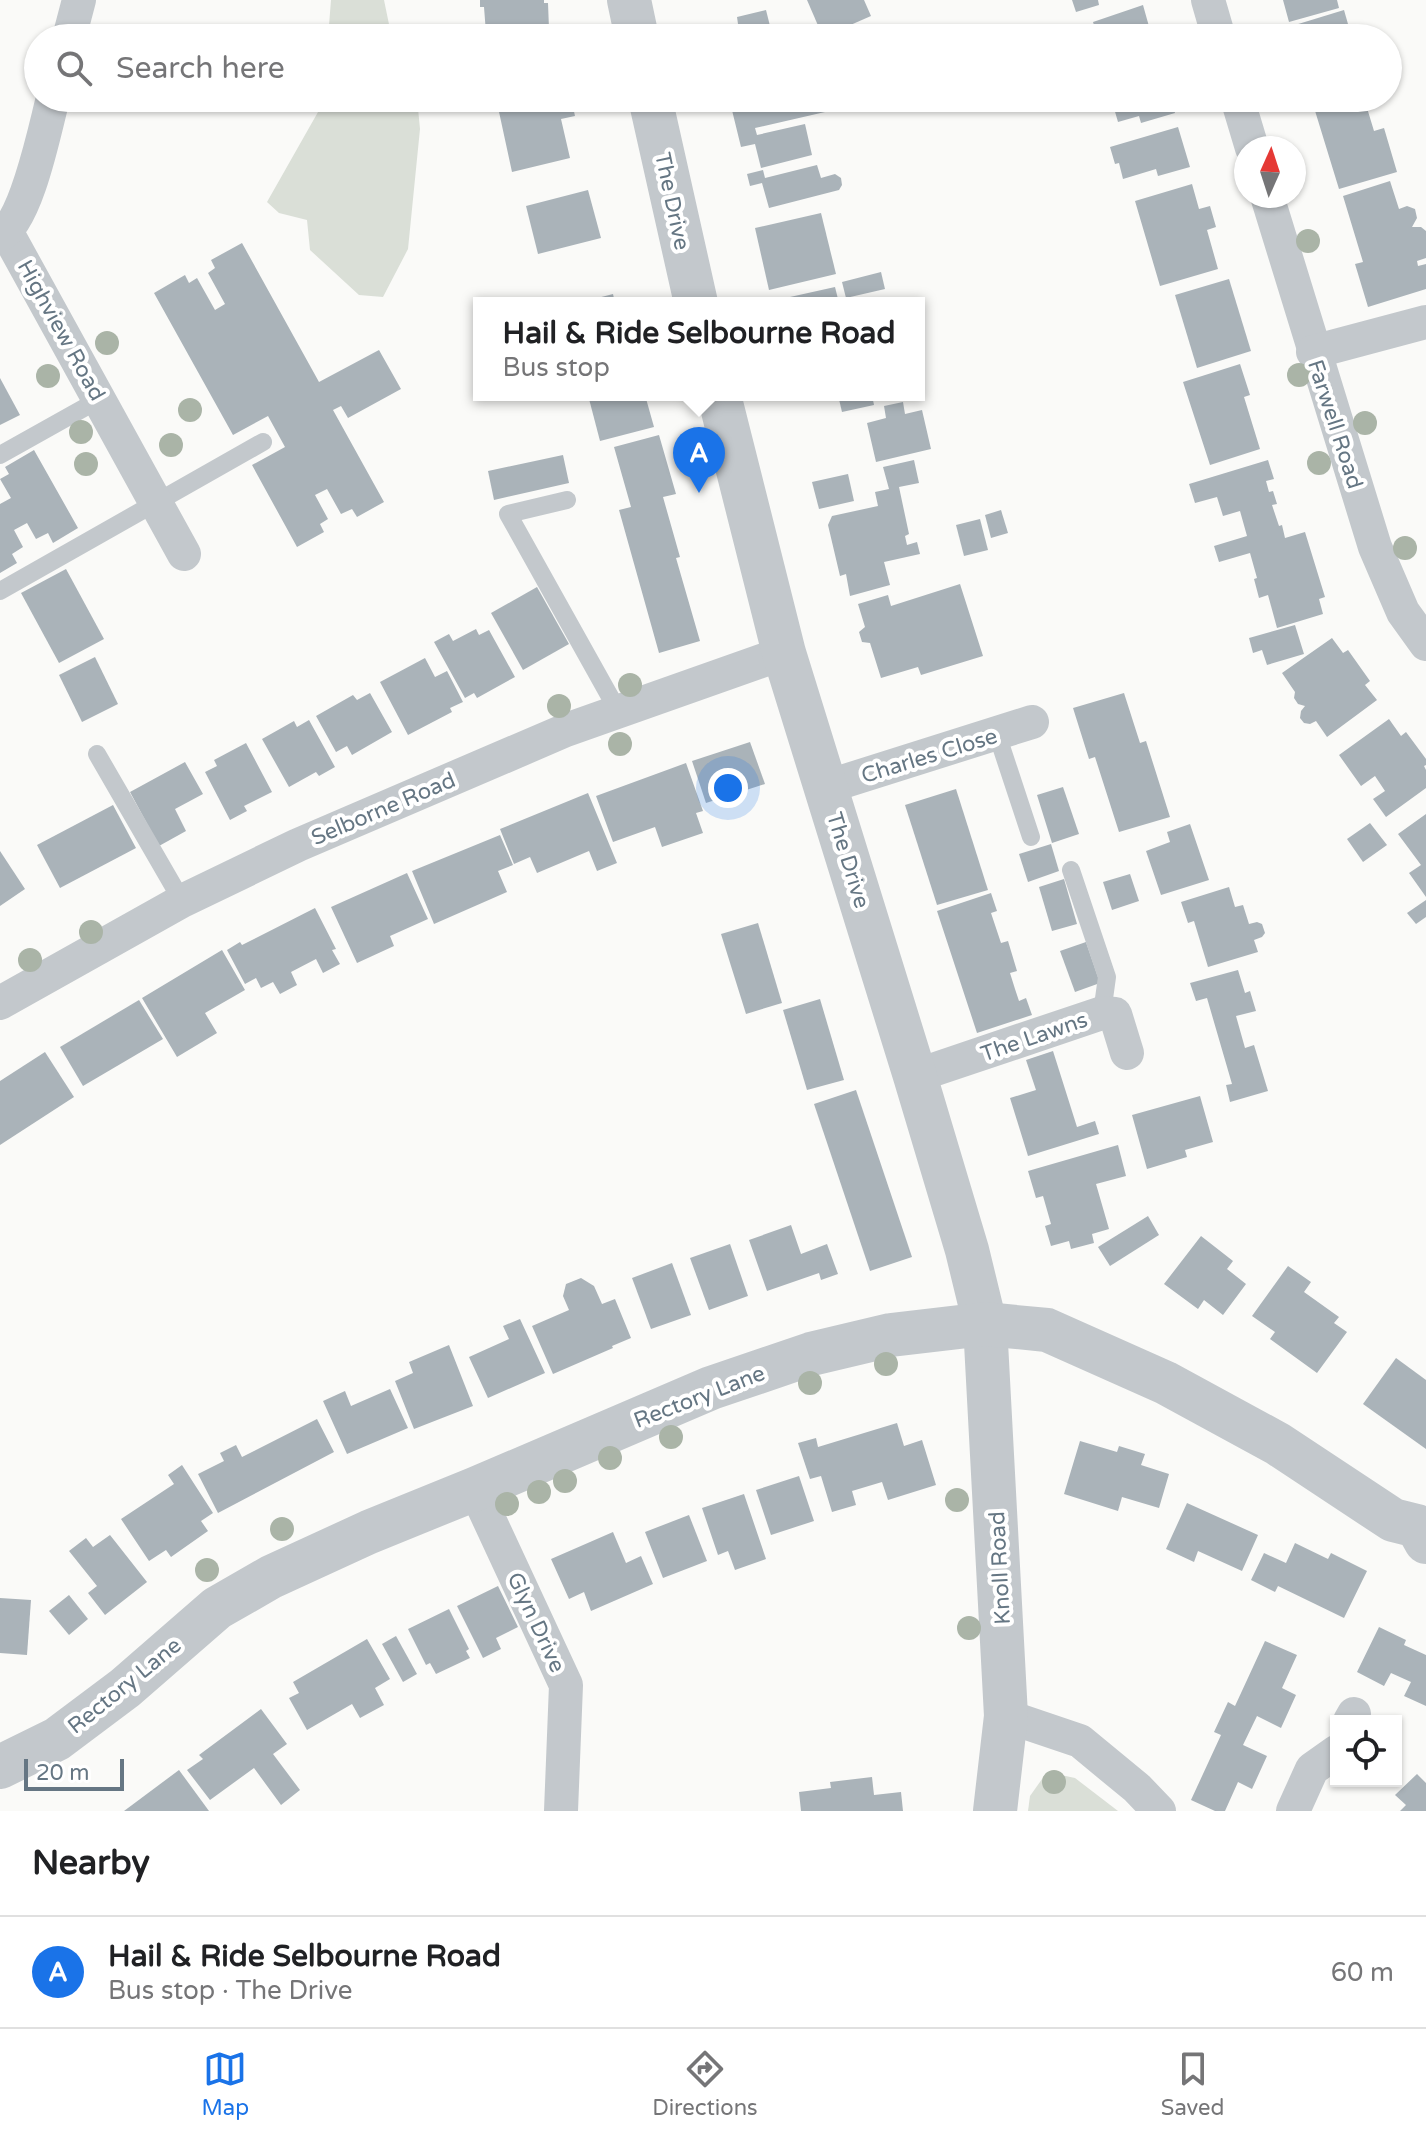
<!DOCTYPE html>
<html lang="en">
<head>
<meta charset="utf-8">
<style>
	:root { --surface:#fff; --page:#f6f6f6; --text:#202124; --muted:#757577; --line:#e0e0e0; --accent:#1a73e8 }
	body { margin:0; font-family:"Varela Round",sans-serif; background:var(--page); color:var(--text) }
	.controls { position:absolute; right:24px; bottom:24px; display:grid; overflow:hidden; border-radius:0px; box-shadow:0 2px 6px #0004 }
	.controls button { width:72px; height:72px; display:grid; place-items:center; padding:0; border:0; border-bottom:2px solid var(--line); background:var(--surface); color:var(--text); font:40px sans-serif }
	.compass { position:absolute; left:1234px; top:136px; width:72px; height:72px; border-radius:50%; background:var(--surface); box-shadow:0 2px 6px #0004; rotate:3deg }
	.scale { position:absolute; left:24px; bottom:20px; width:100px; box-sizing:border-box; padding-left:8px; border:4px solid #657683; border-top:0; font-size:22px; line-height:28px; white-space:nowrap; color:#657683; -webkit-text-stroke:6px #fff; paint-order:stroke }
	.you { position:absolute; left:728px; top:788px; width:28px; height:28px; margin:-20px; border:6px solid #fff; border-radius:50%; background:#1a73e8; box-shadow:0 0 0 12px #1a73e833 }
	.badge { display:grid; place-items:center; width:52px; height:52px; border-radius:50%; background:var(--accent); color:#fff; font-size:26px; font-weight:700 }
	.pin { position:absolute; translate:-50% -66px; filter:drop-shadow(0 2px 4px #0008) }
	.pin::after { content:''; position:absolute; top:42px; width:28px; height:24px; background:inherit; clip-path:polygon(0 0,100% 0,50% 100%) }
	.popup { position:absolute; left:473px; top:297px; width:452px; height:104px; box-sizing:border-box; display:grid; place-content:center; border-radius:0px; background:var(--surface); filter:drop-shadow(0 2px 6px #0005); font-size:26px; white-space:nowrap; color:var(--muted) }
	.popup b { font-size:30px; color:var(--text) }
	.popup::after { content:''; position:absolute; left:50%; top:100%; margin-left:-16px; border:16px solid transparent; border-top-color:var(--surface) }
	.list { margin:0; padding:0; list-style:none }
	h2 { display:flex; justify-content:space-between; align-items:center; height:104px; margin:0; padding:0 32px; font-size:34px }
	h2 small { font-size:26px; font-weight:400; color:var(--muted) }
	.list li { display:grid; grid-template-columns:52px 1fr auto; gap:24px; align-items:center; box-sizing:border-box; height:112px; padding:0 32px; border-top:2px solid var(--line) }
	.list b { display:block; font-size:30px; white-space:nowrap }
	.list p { margin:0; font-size:26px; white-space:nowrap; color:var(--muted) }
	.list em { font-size:26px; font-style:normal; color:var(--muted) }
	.icon { flex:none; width:44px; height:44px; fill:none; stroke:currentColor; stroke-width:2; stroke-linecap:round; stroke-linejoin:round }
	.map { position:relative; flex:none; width:1426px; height:1811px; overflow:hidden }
	.search { position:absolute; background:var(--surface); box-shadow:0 2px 6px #0004; left:24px; right:24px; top:24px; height:88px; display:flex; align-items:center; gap:20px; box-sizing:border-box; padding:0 28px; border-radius:44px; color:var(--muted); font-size:30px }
	.sheet { height:216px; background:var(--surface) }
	nav { display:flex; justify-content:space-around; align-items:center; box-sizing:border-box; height:112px; border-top:2px solid var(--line); background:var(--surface); font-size:22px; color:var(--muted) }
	nav a { display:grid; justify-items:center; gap:4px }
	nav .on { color:var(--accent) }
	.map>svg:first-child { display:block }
</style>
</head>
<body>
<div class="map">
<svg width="1426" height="1811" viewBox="0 0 1426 1811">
	<rect width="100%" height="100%" fill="#fafaf8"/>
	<g fill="#dadfd7">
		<polygon points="331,0 384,0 391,34 401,38 328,38"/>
		<polygon points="323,98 417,98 420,129 408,249 383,297 359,295 310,250 307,220 279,213 267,202 322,105"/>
		<polygon points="1047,1772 1075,1778 1118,1811 1028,1811 1030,1796"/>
	</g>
	<g fill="#aab3b9">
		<polygon points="480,0 544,0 544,3 548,3 549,29 554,29 555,38 491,38 491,33 486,33 484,7 480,7"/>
		<polygon points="807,0 864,0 871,16 823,37"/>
		<polygon points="1072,0 1098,0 1099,5 1076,12"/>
		<polygon points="1283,0 1337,0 1339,8 1289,22"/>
		<polygon points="1143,5 1150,30 1160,27 1163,38 1098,38 1093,22"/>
		<polygon points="766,10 773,38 716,38 714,30 738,24 737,17"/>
		<polygon points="1344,10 1352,38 1299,38 1295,25"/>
		<polygon points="496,98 571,98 575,116 561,119 570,158 512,172"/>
		<polygon points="729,98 822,98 825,112 755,128 757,135 805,124 812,155 761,168 755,144 741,147"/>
		<polygon points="1111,98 1171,98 1175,113 1141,123 1139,116 1118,122"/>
		<polygon points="1324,98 1364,98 1374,131 1384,128 1397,172 1339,189 1312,101"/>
		<polygon points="1178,127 1190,167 1158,176 1156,169 1123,179 1119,163 1115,164 1110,147"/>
		<polygon points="817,165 821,178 835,174 841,178 842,185 839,190 769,208 762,183 750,186 747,174 763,170 765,178"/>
		<polygon points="1390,181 1399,209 1407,206 1415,209 1417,218 1412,227 1421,227 1426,231 1426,258 1417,261 1418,266 1426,264 1426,289 1368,307 1355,264 1363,262 1343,196"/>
		<polygon points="1192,184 1199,209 1210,206 1216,227 1207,230 1218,269 1160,286 1135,201"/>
		<polygon points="588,190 601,238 538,254 526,206"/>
		<polygon points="821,213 836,274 769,290 755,228"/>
		<polygon points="242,243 319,382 379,350 401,389 348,418 341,406 333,410 384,502 357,517 352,509 341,514 327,489 315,495 328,519 320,524 324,532 297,547 252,465 285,447 268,416 233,435 154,293 185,275 189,283 197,278 215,310 225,304 208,273 215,268 211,260"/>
		<polygon points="881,272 885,289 846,298 842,282"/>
		<polygon points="1229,279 1251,351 1197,368 1175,295"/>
		<polygon points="835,287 839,303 782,303 781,299"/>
		<polygon points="613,294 615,303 582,303 582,302"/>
		<polygon points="1240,364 1250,395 1244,397 1260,449 1210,465 1183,382"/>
		<polygon points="0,378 20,415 0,425"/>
		<polygon points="588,395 645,395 654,427 600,441"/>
		<polygon points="838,395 872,395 874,405 842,412"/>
		<polygon points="903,402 905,414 922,410 931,449 876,462 867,423 886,418 884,406"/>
		<polygon points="659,435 676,494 663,497 680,557 676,558 700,641 659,653 619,510 631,507 614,447"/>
		<polygon points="34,450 78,528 53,543 48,533 36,539 27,523 14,530 23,547 12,554 17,563 0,573 0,504 11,498 0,479 9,474 5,467"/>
		<polygon points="563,455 569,483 494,500 488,471"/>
		<polygon points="914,460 919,483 899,487 909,534 905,536 907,545 917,542 920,554 884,562 890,585 850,596 846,574 840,576 828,525 832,516 878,506 875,492 889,489 883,467"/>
		<polygon points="1268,460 1274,479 1266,481 1269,492 1273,491 1277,504 1272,505 1279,526 1282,525 1285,538 1305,532 1325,597 1319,599 1323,614 1277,628 1268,595 1259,598 1254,579 1257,578 1250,553 1219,562 1214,546 1247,536 1240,511 1223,516 1217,497 1195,503 1189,484"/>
		<polygon points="848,474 854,501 819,509 812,482"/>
		<polygon points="1001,510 1008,533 991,538 985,515"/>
		<polygon points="980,519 988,550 964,556 956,525"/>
		<polygon points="66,569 104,639 59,663 21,593"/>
		<polygon points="960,584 983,656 921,675 918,667 881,678 870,643 862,642 859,632 865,627 858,604 888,595 891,606"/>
		<polygon points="537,587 569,644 523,670 491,613"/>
		<polygon points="1295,625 1304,654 1267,665 1262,650 1253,653 1249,638"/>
		<polygon points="476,629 479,635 489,630 515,677 477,698 474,693 465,698 434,642 449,634 453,641"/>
		<polygon points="1332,638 1343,653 1348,650 1370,681 1365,685 1377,700 1327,737 1316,721 1310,724 1304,723 1300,718 1301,711 1305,706 1298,704 1294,698 1295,692 1282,673"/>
		<polygon points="95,657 118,704 82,722 59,675"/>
		<polygon points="425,658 435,677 447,671 463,702 450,708 452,712 408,735 380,682"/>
		<polygon points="370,693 392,732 352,755 347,746 336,752 316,716 353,695 357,700"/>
		<polygon points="1124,693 1140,743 1146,741 1170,817 1119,832 1095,757 1089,759 1073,708"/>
		<polygon points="1389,719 1401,736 1406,732 1426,759 1426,765 1424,766 1426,770 1426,788 1386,817 1373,799 1385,791 1375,776 1361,786 1339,755"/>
		<polygon points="309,720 335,767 319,776 316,772 289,787 262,739 294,721 297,727"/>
		<polygon points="750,742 765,784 706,803 692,761"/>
		<polygon points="246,743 272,792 244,806 247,811 230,820 205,772 217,766 214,760"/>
		<polygon points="185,762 203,794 175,809 186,831 159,846 130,792"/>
		<polygon points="686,763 703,811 696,813 703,833 662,847 655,827 613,842 596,796"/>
		<polygon points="1063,787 1079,834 1052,843 1037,795"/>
		<polygon points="956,789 988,890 937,905 905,805"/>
		<polygon points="588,793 617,863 597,871 589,851 537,873 530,857 514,864 500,829"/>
		<polygon points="113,805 136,848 60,888 37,845"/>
		<polygon points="1426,814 1426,897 1409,873 1421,865 1398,834"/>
		<polygon points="1370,823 1387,845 1363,862 1347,839"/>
		<polygon points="1190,824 1209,880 1161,895 1146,851 1170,842 1167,832"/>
		<polygon points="500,835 513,865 498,871 507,892 434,924 412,871"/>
		<polygon points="1051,844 1059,871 1028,882 1019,854"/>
		<polygon points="0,851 25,889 0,906"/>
		<polygon points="407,873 428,919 390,936 394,946 357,963 331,907"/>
		<polygon points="1130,874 1139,901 1112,910 1103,882"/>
		<polygon points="1064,879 1077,924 1052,931 1039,887"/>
		<polygon points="1229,887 1235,907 1243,905 1249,924 1257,922 1262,924 1265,933 1262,937 1254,940 1258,952 1208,967 1194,921 1188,923 1181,902"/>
		<polygon points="991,893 997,911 991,913 1001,943 1008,941 1017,971 1010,973 1015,989 1019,1001 1026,998 1032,1015 977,1033 937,911"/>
		<polygon points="1426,900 1426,917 1416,924 1407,913"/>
		<polygon points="315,908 336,949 332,950 340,964 323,973 316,959 291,972 297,985 280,994 273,982 261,988 256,978 245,984 227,950 240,942 242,945"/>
		<polygon points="758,923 782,1003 746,1014 721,934"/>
		<polygon points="1086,942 1100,983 1075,992 1060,951"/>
		<polygon points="222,950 245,990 205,1013 217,1033 177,1057 142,998"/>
		<polygon points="1238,970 1245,993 1250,991 1256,1011 1236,1016 1245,1048 1254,1045 1268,1091 1230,1102 1226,1085 1232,1084 1207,998 1196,1001 1190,983"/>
		<polygon points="820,999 844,1080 807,1090 783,1010"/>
		<polygon points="139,1000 163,1039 83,1086 60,1047"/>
		<polygon points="1053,1051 1077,1127 1095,1121 1099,1134 1028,1156 1010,1098 1036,1090 1026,1060"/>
		<polygon points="45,1052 74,1097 0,1145 0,1081"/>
		<polygon points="856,1090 912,1257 870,1271 814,1104"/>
		<polygon points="1200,1096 1213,1142 1185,1150 1187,1157 1147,1169 1132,1115"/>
		<polygon points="1118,1145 1126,1176 1096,1184 1109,1229 1092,1234 1094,1243 1071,1249 1069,1241 1051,1246 1045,1226 1051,1224 1043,1196 1036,1198 1028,1171"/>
		<polygon points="1148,1216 1159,1235 1110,1266 1098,1247"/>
		<polygon points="791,1225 801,1254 827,1244 838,1274 821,1280 819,1273 767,1291 749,1240"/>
		<polygon points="1201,1236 1233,1261 1227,1269 1246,1284 1223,1315 1204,1300 1198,1309 1164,1284"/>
		<polygon points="730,1244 748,1296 709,1310 690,1258"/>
		<polygon points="672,1263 691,1315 651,1329 632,1278"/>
		<polygon points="1288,1266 1311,1282 1304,1292 1339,1317 1334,1323 1347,1332 1317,1373 1270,1339 1275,1332 1252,1316"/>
		<polygon points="581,1278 594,1286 602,1304 615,1299 631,1338 612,1346 613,1348 553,1374 532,1326 569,1310 563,1296 566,1284"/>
		<polygon points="520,1319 545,1373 488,1398 469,1357 509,1339 503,1326"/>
		<polygon points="449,1345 473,1406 414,1429 395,1381 413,1373 409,1362"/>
		<polygon points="1396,1358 1426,1380 1426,1449 1363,1404"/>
		<polygon points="390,1389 408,1428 347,1454 323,1401 345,1391 351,1406"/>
		<polygon points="317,1419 334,1452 218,1513 198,1474 224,1461 220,1453 236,1445 242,1457"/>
		<polygon points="897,1423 904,1446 922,1440 936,1485 888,1500 882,1482 852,1491 856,1505 832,1512 821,1476 810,1479 798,1443 816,1438 818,1447"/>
		<polygon points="1080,1441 1117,1452 1119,1446 1145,1454 1141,1465 1169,1474 1159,1508 1122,1497 1118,1511 1064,1494"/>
		<polygon points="182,1465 213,1513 201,1521 208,1531 171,1557 166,1550 149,1561 121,1519 174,1484 168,1475"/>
		<polygon points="799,1476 814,1521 771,1535 756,1490"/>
		<polygon points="744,1494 766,1559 735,1570 728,1551 718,1555 702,1508"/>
		<polygon points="1187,1503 1258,1535 1242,1571 1198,1551 1194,1562 1166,1549"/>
		<polygon points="689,1515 707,1561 663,1578 645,1532"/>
		<polygon points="613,1532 626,1563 641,1556 653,1584 591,1611 584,1592 569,1599 551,1559"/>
		<polygon points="110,1535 147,1582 105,1615 88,1593 97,1586 69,1551 86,1538 93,1547"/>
		<polygon points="1295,1543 1328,1559 1331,1553 1367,1571 1344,1618 1278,1586 1275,1592 1251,1580 1264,1553 1286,1563"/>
		<polygon points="498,1586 518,1627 496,1638 501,1649 483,1658 457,1606"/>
		<polygon points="69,1595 88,1619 69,1635 49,1611"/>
		<polygon points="0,1598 31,1600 27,1655 0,1653"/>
		<polygon points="449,1609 469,1649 466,1651 470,1658 436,1674 430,1663 426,1665 408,1629"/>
		<polygon points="1379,1627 1406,1640 1404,1645 1426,1655 1426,1706 1404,1696 1411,1682 1391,1673 1384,1686 1357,1672"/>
		<polygon points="396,1636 417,1674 403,1682 382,1644"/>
		<polygon points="367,1639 390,1679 375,1688 384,1705 360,1718 352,1704 307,1730 289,1698 299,1693 293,1682"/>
		<polygon points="1265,1641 1297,1655 1282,1688 1296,1695 1281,1728 1257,1716 1243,1745 1267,1756 1252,1789 1238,1782 1225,1811 1215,1811 1191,1800 1221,1735 1214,1732 1228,1702 1235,1706"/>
		<polygon points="261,1709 287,1744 273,1754 300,1790 281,1805 254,1768 210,1800 187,1770 203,1759 199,1755"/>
		<polygon points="179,1770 209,1811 124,1811"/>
		<polygon points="1417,1774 1426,1783 1426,1811 1400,1811 1406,1805 1395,1795"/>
		<polygon points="872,1777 874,1795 901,1792 903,1811 801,1811 799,1792 831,1788 830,1782"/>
	</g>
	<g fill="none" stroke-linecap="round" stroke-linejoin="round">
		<g stroke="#c3c8cc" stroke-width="18">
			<polyline points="0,455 100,399"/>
			<polyline points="567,500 508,514 618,711"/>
			<polyline points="0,591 263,442"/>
			<polyline points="997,734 1031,837"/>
			<polyline points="97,754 182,901"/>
			<polyline points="1071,870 1107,977 1102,1013"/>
		</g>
		<g stroke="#c3c8cc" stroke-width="34">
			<polyline points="1208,0 1219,38"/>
			<polyline points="69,38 79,0"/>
			<polyline points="1237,98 1252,148"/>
			<polyline points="1267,196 1375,547 1403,612 1426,644"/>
			<polyline points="6,231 184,554"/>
			<path d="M 0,235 C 27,221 45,128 53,98"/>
			<polyline points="1313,352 1426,322"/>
			<polyline points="826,787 1032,722"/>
			<polyline points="0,1003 182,901 298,845 566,730 784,653"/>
			<polyline points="915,1076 1102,1013 1115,1014 1127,1053"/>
			<polyline points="475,1489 566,1685 561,1811"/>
			<polyline points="1006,1716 1080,1741 1137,1788 1159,1811"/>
			<polyline points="1350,1721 1354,1714"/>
			<polyline points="1293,1811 1312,1769 1336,1752"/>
		</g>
		<g stroke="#c3c8cc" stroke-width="44">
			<polyline points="629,0 637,38"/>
			<polyline points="650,98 696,303"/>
			<polyline points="719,395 784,653 915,1076 967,1250 985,1324 1006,1716 995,1811"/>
			<polyline points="0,1767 57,1739 125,1688 217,1608 271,1577 369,1532 475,1489 711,1388 811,1354 891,1335 985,1324 1047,1330 1166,1383 1278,1444 1393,1520 1417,1526 1426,1542"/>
		</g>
	</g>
	<g fill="#aab4a7">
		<circle cx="1308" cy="241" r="12"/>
		<circle cx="107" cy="343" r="12"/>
		<circle cx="1299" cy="375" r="12"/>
		<circle cx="48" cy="376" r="12"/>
		<circle cx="190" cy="410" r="12"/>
		<circle cx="1365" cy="423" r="12"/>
		<circle cx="81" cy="432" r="12"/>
		<circle cx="171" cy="445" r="12"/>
		<circle cx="1319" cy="463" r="12"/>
		<circle cx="86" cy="464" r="12"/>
		<circle cx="1405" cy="548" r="12"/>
		<circle cx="630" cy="685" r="12"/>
		<circle cx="559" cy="706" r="12"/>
		<circle cx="620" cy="744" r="12"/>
		<circle cx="91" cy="932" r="12"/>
		<circle cx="30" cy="960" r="12"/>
		<circle cx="886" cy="1364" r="12"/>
		<circle cx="810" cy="1383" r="12"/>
		<circle cx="671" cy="1437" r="12"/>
		<circle cx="610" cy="1458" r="12"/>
		<circle cx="565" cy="1481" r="12"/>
		<circle cx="539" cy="1492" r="12"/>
		<circle cx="957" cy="1500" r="12"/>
		<circle cx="507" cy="1504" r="12"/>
		<circle cx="282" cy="1529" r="12"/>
		<circle cx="207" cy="1570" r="12"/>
		<circle cx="969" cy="1628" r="12"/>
		<circle cx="1054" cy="1782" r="12"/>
	</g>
	<g text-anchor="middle" stroke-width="8" stroke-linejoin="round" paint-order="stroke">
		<g font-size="22" fill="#657683" stroke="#fff">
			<text transform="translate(673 201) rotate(78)" y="8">The Drive</text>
			<text transform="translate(62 330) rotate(61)" y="8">Highview Road</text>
			<text transform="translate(1336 424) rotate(72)" y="8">Farwell Road</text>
			<text transform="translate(929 755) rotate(-17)" y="8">Charles Close</text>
			<text transform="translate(383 808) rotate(-23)" y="8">Selborne Road</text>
			<text transform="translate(849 860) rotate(73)" y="8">The Drive</text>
			<text transform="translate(1034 1036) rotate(-19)" y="8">The Lawns</text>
			<text transform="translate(699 1396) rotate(-21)" y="8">Rectory Lane</text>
			<text transform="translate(999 1568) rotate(-93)" y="8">Knoll Road</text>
			<text transform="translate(537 1622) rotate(65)" y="8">Glyn Drive</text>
			<text transform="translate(124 1685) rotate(-39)" y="8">Rectory Lane</text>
		</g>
	</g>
</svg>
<div class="controls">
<button><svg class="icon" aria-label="locate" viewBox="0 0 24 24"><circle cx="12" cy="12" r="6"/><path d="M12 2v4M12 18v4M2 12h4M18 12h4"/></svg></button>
</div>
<svg class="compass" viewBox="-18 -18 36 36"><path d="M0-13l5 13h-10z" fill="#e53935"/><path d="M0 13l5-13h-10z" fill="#757577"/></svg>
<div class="scale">20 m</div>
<div class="you"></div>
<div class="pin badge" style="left:699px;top:493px">A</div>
<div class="popup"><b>Hail &amp; Ride Selbourne Road</b>Bus stop</div>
<div class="search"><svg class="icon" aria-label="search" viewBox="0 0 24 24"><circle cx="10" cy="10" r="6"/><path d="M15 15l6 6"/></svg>Search here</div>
</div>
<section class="sheet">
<h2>Nearby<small></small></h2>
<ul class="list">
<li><span class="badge">A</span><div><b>Hail &amp; Ride Selbourne Road</b><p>Bus stop · The Drive</p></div><em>60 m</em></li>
</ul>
</section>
<nav>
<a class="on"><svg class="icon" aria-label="map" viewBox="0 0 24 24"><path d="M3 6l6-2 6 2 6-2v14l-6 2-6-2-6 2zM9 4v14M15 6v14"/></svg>Map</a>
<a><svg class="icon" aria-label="directions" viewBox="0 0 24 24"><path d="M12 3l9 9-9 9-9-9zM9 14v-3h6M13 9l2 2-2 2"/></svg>Directions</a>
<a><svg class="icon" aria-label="saved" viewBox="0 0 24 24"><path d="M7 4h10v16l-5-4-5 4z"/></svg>Saved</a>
</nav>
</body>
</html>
